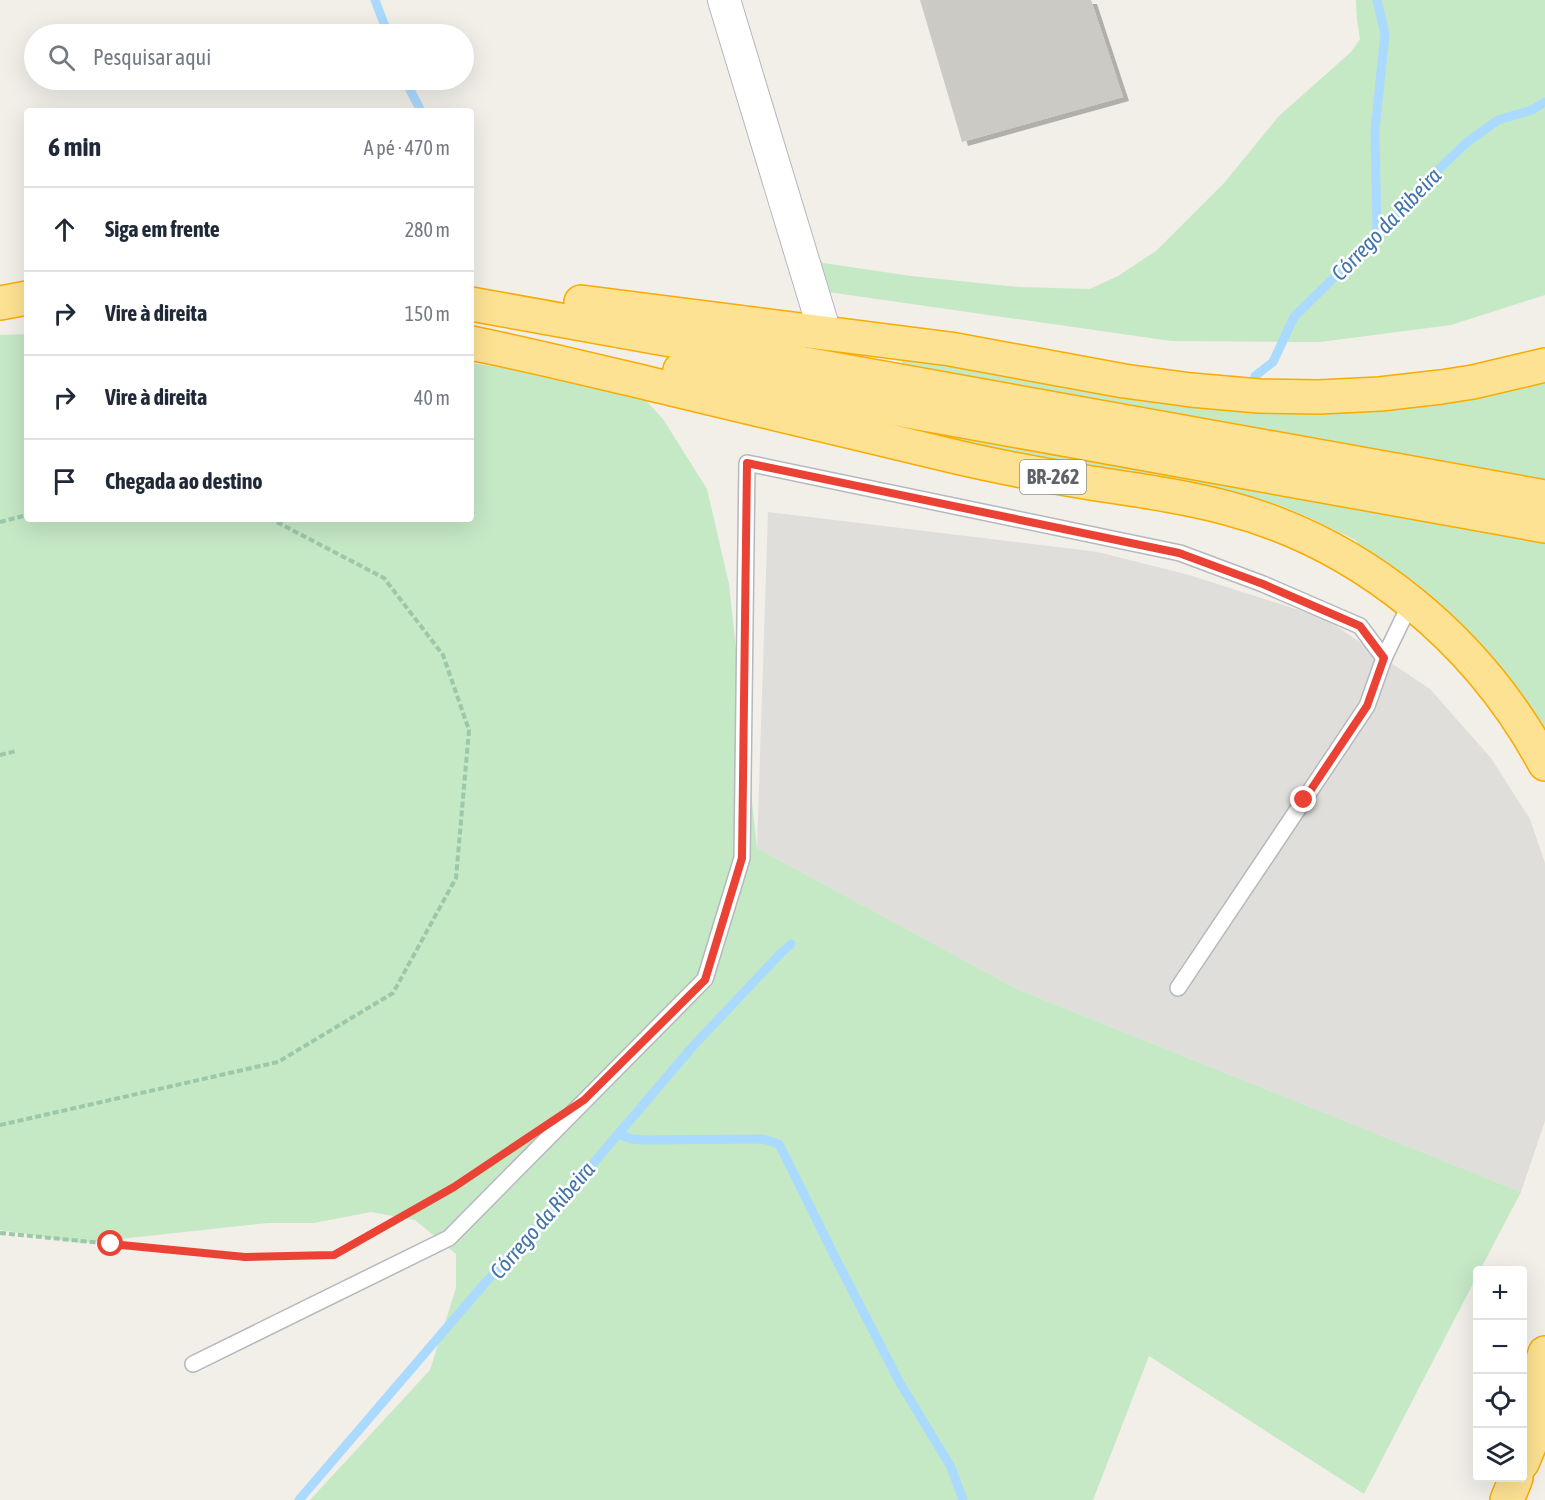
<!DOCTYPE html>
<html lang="pt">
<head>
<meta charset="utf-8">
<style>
	:root { --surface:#fff; --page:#f2f2f3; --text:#1f2937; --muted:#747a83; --line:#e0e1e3 }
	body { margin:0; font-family:"Asap Condensed",sans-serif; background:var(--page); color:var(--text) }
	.controls { position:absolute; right:18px; bottom:18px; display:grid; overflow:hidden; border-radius:6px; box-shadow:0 6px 24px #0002 }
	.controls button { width:54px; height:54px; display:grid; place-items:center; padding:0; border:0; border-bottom:2px solid var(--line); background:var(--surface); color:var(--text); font:30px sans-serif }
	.stop { position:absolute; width:18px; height:18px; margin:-14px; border:4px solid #ea4335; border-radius:50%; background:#fff }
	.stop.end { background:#ea4335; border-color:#fff; box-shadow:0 2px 6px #0008 }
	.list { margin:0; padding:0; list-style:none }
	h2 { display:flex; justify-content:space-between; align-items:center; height:78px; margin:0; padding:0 24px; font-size:26px }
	h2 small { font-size:20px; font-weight:400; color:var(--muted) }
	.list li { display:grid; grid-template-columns:39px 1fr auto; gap:18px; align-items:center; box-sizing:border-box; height:84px; padding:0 24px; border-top:2px solid var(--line) }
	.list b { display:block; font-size:22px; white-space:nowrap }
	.list em { font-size:20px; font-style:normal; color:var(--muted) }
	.icon { flex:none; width:33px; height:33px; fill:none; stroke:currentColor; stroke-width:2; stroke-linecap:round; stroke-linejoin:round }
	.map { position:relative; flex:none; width:1545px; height:1500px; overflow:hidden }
	.search { position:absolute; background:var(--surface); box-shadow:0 6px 24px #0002; left:24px; top:24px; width:450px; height:66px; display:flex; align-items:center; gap:15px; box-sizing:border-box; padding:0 21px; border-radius:33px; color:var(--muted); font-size:22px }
	.panel { position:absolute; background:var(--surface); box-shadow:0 6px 24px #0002; left:24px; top:108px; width:450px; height:414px; border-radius:6px }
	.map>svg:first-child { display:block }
</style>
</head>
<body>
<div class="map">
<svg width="1545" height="1500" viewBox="0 0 1545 1500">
	<defs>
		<filter id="shadow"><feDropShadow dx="6" dy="4" stdDeviation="0" flood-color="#0004"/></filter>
	</defs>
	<rect width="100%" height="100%" fill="#f1efe8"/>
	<polygon fill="#e0deda" points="768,512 1098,552 1189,575 1324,618 1430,689 1491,758 1530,819 1545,863 1545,1121 1521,1192 1017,989 757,848"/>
	<g fill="#c5e8c5">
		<polygon points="1356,0 1545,0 1545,295 1451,325 1320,342 1171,341 800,288 797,234 823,263 911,276 1019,287 1090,289 1118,276 1156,251 1225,182 1279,116 1351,52 1360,39 1357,20"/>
		<polygon points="27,334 27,519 471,519 471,363 635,389 663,419 707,489 729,584 757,848 1017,989 1521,1192 1480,1270 1478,1270 1477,1276 1364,1494 1149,1356 1093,1500 310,1500 430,1370 456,1288 456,1254 415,1220 371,1212 314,1223 267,1223 82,1243 0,1230 0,335"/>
		<polygon points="902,358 1140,397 1545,376 1545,482 901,369"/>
		<path d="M 902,423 L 1545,539 L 1545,738 L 1356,549 L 1357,541 C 1335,530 1312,518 1289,509 C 1267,501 1244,495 1221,489 L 1000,449 L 999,453 L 901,432 Z"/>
	</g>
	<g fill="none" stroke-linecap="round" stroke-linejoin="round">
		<g stroke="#aadaff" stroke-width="9">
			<polyline points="375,0 388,34"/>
			<polyline points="405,80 421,111"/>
			<polyline points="1377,235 1375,130 1385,34 1377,0"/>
			<polyline points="1255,376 1273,362 1294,317 1377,235 1435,173 1466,143 1498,120 1532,110 1545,102"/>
			<polyline points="618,1134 632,1139 644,1140 763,1139 779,1144 839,1265 900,1383 951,1467 963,1500"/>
			<polyline points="299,1500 485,1283 545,1220 694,1045 781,953 791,944"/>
		</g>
	</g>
	<polygon fill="#cccac5" filter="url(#shadow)" points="920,0 1091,0 1123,97 962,142"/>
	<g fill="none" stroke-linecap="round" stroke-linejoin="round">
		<g stroke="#b5b8bc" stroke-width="18">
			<g id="lane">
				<polyline points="1384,658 1411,602"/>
				<polyline points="193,1364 449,1238 705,979 742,858 747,463 1180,553 1263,584 1360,626 1384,658 1367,706 1178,988"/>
			</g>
		</g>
		<g stroke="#b5b8bc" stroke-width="34">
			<polyline id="street" points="724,0 825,333"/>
		</g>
		<g stroke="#f9ab00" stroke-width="36">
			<g id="highway">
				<polyline points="581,302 950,349 1124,381 1191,390 1259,396 1319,397 1380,394 1441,387 1473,382 1545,365"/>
				<polyline points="0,303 27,298"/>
				<polyline points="471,304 1545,497"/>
				<path d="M 471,343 C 540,357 608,374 676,390 C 765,411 854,433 944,454 C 993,466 1042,475 1091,483 C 1136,490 1182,496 1227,508 C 1362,543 1479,641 1545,764"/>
				<polyline points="680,370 1545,526"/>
				<polyline points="1522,1427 1545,1353"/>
				<polyline points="1522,1463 1545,1409"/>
				<polyline points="1507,1500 1516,1478"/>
			</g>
		</g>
		<g stroke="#9cc7a9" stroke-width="4" stroke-dasharray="6 3" stroke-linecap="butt">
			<polyline points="0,522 27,515"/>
			<polyline points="0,755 16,751"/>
			<polyline points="0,1125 278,1062 393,993 456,878 469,730 443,655 384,578 271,519"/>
			<polyline points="0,1233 245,1257 334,1255 454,1187 486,1166"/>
		</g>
		<use href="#lane" stroke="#fff" stroke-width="15"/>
		<use href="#street" stroke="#fff" stroke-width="32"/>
		<use href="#highway" stroke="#fde293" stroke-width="33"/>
	</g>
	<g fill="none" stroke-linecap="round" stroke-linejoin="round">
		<polyline stroke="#ea4335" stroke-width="8" points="111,1244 245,1257 334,1255 454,1187 584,1100 705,980 742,858 747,463 1179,553 1263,584 1360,626 1384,658 1367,706 1304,800"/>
	</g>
	<g text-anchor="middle" stroke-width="5" stroke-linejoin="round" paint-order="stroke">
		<rect fill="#fff" stroke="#8f9295" stroke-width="1.5" x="1020" y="460" width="66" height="34" rx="4.5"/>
		<g font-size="20" font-weight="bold" fill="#5f6368">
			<text x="1053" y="484">BR-262</text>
		</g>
		<g font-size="22" font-style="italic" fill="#4174aa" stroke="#fff">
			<text transform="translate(1386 224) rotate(-46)" y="8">Córrego da Ribeira</text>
			<text transform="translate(542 1220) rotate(-49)" y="8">Córrego da Ribeira</text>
		</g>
	</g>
</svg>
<div class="controls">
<button>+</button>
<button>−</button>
<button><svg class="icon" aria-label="locate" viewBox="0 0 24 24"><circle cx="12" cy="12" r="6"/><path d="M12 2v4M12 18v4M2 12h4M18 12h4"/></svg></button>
<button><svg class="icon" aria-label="layers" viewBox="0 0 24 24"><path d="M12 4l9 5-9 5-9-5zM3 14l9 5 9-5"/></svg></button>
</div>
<div class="stop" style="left:111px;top:1244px"></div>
<div class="stop end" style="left:1304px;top:800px"></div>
<div class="search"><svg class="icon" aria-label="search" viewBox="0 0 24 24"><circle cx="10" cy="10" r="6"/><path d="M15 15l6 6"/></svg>Pesquisar aqui</div>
<section class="panel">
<h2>6 min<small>A pé · 470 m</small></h2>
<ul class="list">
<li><svg class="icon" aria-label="ahead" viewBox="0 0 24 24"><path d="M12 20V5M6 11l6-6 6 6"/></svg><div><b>Siga em frente</b></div><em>280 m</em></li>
<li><svg class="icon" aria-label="right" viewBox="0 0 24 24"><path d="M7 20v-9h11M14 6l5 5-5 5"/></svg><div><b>Vire à direita</b></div><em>150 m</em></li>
<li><svg class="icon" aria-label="right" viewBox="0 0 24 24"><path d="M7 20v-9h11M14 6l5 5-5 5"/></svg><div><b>Vire à direita</b></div><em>40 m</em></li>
<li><svg class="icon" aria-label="arrive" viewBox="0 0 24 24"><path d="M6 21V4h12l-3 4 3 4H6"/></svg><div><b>Chegada ao destino</b></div></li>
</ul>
</section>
</div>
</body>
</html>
